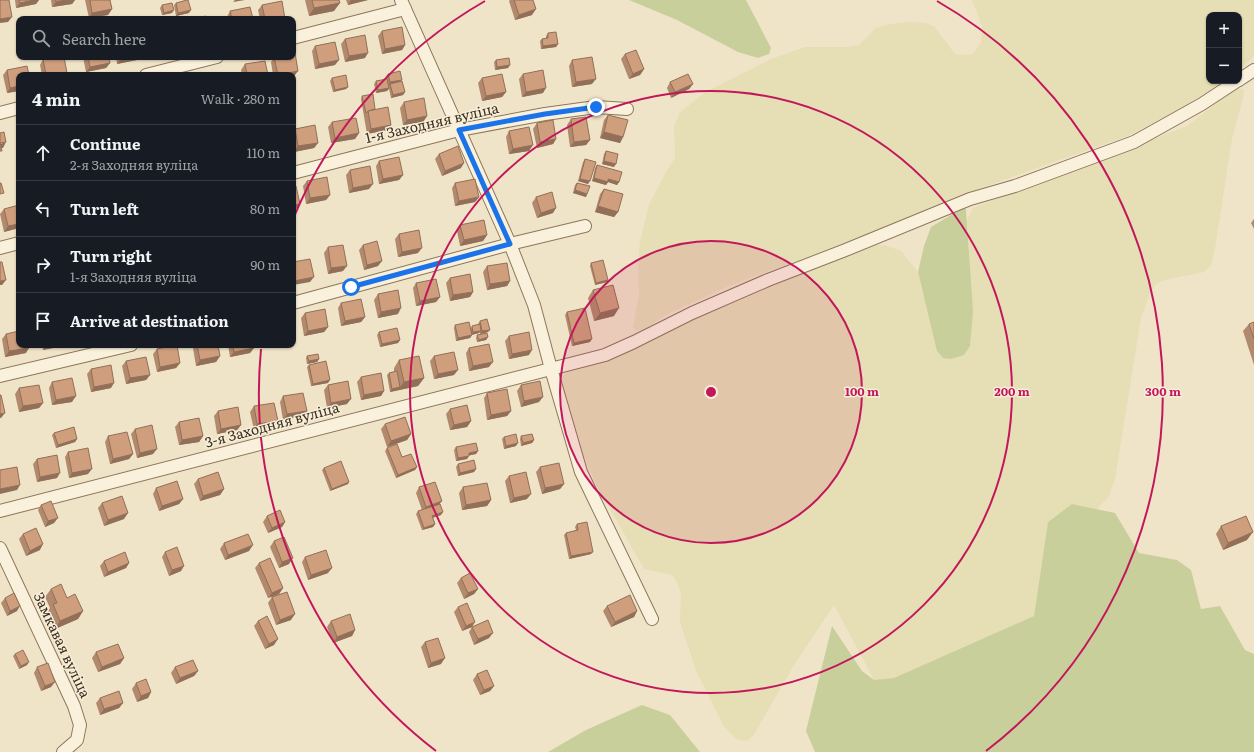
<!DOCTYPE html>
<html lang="en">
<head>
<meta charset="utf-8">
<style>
	:root { --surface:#171b24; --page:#20242c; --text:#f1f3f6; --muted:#9ea1a6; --line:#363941 }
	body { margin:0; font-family:Literata,serif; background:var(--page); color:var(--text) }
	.controls { position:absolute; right:12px; top:12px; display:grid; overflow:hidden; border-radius:8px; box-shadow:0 1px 3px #0004 }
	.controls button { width:36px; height:36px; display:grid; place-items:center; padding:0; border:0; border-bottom:1px solid var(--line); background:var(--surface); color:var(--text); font:20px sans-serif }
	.stop { position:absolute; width:12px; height:12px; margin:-9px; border:3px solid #1a73e8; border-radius:50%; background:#fff }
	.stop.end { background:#1a73e8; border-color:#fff; box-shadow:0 1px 4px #0008 }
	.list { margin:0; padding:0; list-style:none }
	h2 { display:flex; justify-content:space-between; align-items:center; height:52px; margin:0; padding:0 16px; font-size:17px }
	h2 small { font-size:13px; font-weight:400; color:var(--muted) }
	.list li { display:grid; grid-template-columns:26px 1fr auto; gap:12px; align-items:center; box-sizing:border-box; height:56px; padding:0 16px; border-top:1px solid var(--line) }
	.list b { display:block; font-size:15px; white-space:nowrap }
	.list p { margin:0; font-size:13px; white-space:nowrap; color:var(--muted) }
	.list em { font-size:13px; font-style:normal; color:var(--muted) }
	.icon { flex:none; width:22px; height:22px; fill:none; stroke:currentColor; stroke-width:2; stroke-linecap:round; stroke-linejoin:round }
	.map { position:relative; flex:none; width:1254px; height:752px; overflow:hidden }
	.search { position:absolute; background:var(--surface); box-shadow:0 1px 3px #0004; left:16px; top:16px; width:280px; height:44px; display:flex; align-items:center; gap:10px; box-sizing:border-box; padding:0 14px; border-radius:8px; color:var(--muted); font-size:15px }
	.panel { position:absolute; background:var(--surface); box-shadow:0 1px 3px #0004; left:16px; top:72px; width:280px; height:276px; border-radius:8px }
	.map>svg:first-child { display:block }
</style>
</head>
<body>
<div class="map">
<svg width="1254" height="752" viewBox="0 0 1254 752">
	<rect width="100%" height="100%" fill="#f0e4c8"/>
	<g fill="#e6deb5">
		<polygon points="972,0 1254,0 1254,56 1239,70 1239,15 1209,15 1209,81 1225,81 1179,109 1130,135 970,192 915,216 727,287 668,314 645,329 636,331 633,328 639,294 638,268 640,241 649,205 667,170 675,158 674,127 680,112 707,91 771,59 805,47 846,47 859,45 876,28 890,24 910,22 926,23 935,27 955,54 969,55 974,53 981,42 982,26"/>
		<polygon points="1240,88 1244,90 1243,98 1232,139 1215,249 1211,266 1204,272 1165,280 1156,284 1150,293 1141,318 1115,479 1109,496 1097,509 1072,504 1048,522 1034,616 894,678 874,680 834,605 794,665 753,736 746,741 736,739 723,725 697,673 680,622 681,592 677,582 672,575 644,569 597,486 584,457 561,384 561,377 566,373 630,351 688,319 767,286 872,245 885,245 901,251 918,272 922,293 969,248 967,220 973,208 1187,126 1235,89"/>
	</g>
	<g fill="#c9cf9b">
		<polygon points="629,0 746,0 771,48 769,54 758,58 738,52 677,20"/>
		<polygon points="964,207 966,210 973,311 970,346 964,355 951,359 943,358 937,351 918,272 924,246 931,227"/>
		<polygon points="1072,504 1115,513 1139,553 1177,560 1191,570 1201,609 1220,606 1245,650 1254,654 1254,752 815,752 806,731 832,626 862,671 874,680 894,678 1034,616 1048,522"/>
		<polygon points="642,705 670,715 700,752 548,752 586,730"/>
	</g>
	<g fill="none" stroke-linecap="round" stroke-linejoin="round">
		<g stroke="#8d765c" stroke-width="14">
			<g id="minor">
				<polyline points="401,0 510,244 534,305 551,369 581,472 652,619"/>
				<polyline points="293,38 405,9"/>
				<polyline points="146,75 217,57"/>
				<polyline points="1239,80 1254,70"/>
				<polyline points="0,113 19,108"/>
				<polyline points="293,173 459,130 545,114 596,107 627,109"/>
				<polyline points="0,248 19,243"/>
				<polyline points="293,303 510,244 585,226"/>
				<polyline points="0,376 131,345"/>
				<polyline points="0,511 605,355 634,342 692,313 768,280 843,251 970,199 1015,186 1134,142 1202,104 1237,81"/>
				<polyline points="0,548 74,706 80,725 77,740 63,752"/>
			</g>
		</g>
		<use href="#minor" stroke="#faf1dc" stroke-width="12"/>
	</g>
	<g fill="#b2896c">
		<polygon points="15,0 39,0 36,4 16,8"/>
		<polygon points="51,0 75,0 72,4 52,7"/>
		<polygon points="85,0 110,0 112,9 108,15 89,18"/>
		<polygon points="305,0 339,0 334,11 309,16"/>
		<polygon points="346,0 368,0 348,5"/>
		<polygon points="510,0 533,0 532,15 515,20 509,1"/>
		<polygon points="176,3 189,13 176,16 174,5"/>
		<polygon points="162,5 172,13 162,15 160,8"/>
		<polygon points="262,5 285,19 260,19 258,10"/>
		<polygon points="230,11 253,19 227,19 227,17"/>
		<polygon points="382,31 405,45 402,50 382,54 378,36"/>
		<polygon points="548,33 558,44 556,47 541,49 540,41 542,39 546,38 546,36"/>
		<polygon points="345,39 365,58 345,62 341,44"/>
		<polygon points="315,46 335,65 315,69 312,51"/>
		<polygon points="293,53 295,53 298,71 294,76 293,76 293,75 273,75 271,62 274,57 293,57"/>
		<polygon points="625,54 644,69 640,75 629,79 621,59"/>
		<polygon points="83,57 109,57 110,63 106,68 86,72"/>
		<polygon points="116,57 140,57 137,60 117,64"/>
		<polygon points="43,59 67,73 66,75 42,75 40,65"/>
		<polygon points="496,60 510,65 508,68 495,70 494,62"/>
		<polygon points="572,60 592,84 572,87 569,66"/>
		<polygon points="245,64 268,75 242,75 241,70"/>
		<polygon points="7,70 19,75 19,91 7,93 3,75"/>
		<polygon points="388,74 400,82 405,92 403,95 391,98 389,89 387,91 376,93 374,84 376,81 387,79 386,76"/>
		<polygon points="523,74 543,93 522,97 519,79"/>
		<polygon points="332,78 348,87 346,89 333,92 330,81"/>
		<polygon points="482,78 506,92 502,97 482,101 478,83"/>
		<polygon points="670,82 693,84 689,89 671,98 667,88"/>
		<polygon points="362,96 391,125 387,130 367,134 361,99"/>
		<polygon points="404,102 427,116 423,122 403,125 400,108"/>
		<polygon points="608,115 623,137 620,143 600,138 604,120"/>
		<polygon points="571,119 590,140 586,145 570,147 567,125"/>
		<polygon points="332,122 359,133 355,139 331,143 328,127"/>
		<polygon points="537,123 556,139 553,144 537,148 533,129"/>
		<polygon points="19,125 19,147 16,130"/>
		<polygon points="295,129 318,143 314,148 294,152 293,145 293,131"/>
		<polygon points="509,131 529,151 509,154 506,137"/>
		<polygon points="606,151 614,167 602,164 604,154"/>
		<polygon points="439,154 461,168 442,176 435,159"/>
		<polygon points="585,159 588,184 578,181 583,162"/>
		<polygon points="379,161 403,175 399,180 379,184 376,166"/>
		<polygon points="597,165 619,182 617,185 608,182 606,185 592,181 595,168"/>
		<polygon points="350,170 369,189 349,193 346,175"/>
		<polygon points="307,181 330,195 326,200 306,204 303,186"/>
		<polygon points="455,183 479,197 475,202 455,206 452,188"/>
		<polygon points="577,183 587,194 586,197 573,193 575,185"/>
		<polygon points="604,189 618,212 614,217 595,212 600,194"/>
		<polygon points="536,197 553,213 537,218 532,203"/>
		<polygon points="4,209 19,228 4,232 0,214"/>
		<polygon points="1254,219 1254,229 1251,223"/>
		<polygon points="460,225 487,235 483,241 460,246 457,231"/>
		<polygon points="399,234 418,253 398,257 395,239"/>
		<polygon points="363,245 378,266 364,270 359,250"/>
		<polygon points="328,247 343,271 328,274 324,253"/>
		<polygon points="591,263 608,280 607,282 595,285 590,266"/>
		<polygon points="487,266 510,281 507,286 487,290 483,272"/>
		<polygon points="450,278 473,292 470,297 450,301 446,283"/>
		<polygon points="416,283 440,297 436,302 416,306 413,288"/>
		<polygon points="593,290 614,316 594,321 588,298"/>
		<polygon points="378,294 398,314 378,318 374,300"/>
		<polygon points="341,303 365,317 361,322 341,326 338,308"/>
		<polygon points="567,312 590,342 572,346 565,315"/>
		<polygon points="305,313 328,327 324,332 304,336 301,318"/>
		<polygon points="480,321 488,332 480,334 480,332 479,333 472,335 470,338 456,341 454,328 455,325 471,328 472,326 478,325 478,324"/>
		<polygon points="1254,322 1254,365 1243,331 1249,324"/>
		<polygon points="379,332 400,340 398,343 380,347 377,335"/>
		<polygon points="6,334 26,353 5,357 2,339"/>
		<polygon points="477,335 488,337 486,340 477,342 476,338"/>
		<polygon points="509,336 529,355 509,359 505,341"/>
		<polygon points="42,345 64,345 63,346 43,350"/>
		<polygon points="195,345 218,345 220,356 216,362 196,366 193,348"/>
		<polygon points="228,345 253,345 254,348 250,353 230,357"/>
		<polygon points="469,348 489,367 469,371 466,353"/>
		<polygon points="157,349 180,363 176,368 157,372 153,354"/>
		<polygon points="307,356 319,359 317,362 307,364 306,358"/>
		<polygon points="434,356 454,375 434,379 430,361"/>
		<polygon points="399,360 424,378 418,386 390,392 387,375 389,373 394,372 394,368"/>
		<polygon points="126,361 150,375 146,380 126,384 122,366"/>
		<polygon points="309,365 328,383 311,386 307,367"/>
		<polygon points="91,369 111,388 91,392 87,374"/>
		<polygon points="361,377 384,391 381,396 361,400 357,382"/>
		<polygon points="52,382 72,402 52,405 49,388"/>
		<polygon points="328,385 347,404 327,408 324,390"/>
		<polygon points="521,385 539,402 521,407 517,391"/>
		<polygon points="19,388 43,403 39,408 19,412 15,394"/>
		<polygon points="487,393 511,411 507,416 487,420 484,398"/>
		<polygon points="283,396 307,411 303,416 283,420 280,402"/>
		<polygon points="254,406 278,421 274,426 254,430 250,412"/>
		<polygon points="450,409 471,421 467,427 450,430 446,414"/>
		<polygon points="218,411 241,425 237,430 217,434 214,416"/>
		<polygon points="179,422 203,436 199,442 179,445 175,427"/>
		<polygon points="385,424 411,434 407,440 387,447 381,429"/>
		<polygon points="135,429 153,454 137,458 131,434"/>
		<polygon points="54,433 77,439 75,442 56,448 52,435"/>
		<polygon points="108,436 133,454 129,459 110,464 105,442"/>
		<polygon points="521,436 534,440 532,443 521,446 520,439"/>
		<polygon points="504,437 516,446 504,449 502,439"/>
		<polygon points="456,447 478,451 476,454 469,455 467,459 456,461 454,450"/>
		<polygon points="387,448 402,457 417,467 415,470 396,478 385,451"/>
		<polygon points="68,452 88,474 69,478 65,457"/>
		<polygon points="37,459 57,478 37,482 33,464"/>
		<polygon points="458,464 476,469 474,472 458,476 456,467"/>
		<polygon points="540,467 564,484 560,489 542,494 536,472"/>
		<polygon points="324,468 348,484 330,491 322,470"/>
		<polygon points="509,476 527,499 510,503 505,481"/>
		<polygon points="198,479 224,489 220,495 200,501 194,484"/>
		<polygon points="419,487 440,504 441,515 433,518 435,524 433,527 422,530 416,514 418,511 422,510 416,493"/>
		<polygon points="463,487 491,500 487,506 462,510 459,493"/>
		<polygon points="156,488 183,499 179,504 159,511 153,494"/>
		<polygon points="102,503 124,519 104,526 98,508"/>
		<polygon points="41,505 54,523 45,527 38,510"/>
		<polygon points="267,516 285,522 282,527 268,533 263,522"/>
		<polygon points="577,524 591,554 569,559 564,535 566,533 576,530 575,527"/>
		<polygon points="1221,526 1247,540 1223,550 1216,534"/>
		<polygon points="23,534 40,550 26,556 19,539"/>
		<polygon points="274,541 289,564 279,568 270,547"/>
		<polygon points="224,543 249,551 225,560 220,549"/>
		<polygon points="165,552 181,571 169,576 162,557"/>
		<polygon points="305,557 328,573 308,580 302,562"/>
		<polygon points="104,561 129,563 126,568 104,577 100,566"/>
		<polygon points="259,563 283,588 279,594 268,598 255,568"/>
		<polygon points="461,578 478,589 474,594 464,599 457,583"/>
		<polygon points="51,589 67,598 83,611 78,619 55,629 47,612 50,608 45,597"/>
		<polygon points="272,597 291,620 276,625 268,603"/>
		<polygon points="5,598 17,611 7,616 1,603"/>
		<polygon points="607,606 637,611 634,617 611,627 603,611"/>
		<polygon points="458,607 472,627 462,631 454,612"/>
		<polygon points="258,621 274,645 265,649 254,626"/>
		<polygon points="331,621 355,630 352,636 333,643 327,627"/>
		<polygon points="472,627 489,638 474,645 469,632"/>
		<polygon points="425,642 441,664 428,668 421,647"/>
		<polygon points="96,652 124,658 120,664 98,672 92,658"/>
		<polygon points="15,654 27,665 19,669 13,656"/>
		<polygon points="37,667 51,687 41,691 34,673"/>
		<polygon points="175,667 198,671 194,676 176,684 171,673"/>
		<polygon points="477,674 494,686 490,691 480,695 473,680"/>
		<polygon points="136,683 151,692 148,698 137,702 132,689"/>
		<polygon points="100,698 123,703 119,708 100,715 96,703"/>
	</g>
	<g fill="#916f58">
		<polygon points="34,0 39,0 36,4 16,8 20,3"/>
		<polygon points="67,0 75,0 72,4 52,7 56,2"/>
		<polygon points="235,0 245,0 233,2"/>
		<polygon points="351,0 368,0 348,5"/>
		<polygon points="340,3 334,11 309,16 314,8"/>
		<polygon points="112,9 108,15 89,18 92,13"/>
		<polygon points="536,9 532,15 515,20 519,15"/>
		<polygon points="174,10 172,13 162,15 164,13"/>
		<polygon points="191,10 189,13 176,16 178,13"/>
		<polygon points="12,17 8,22 0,23 0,19"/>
		<polygon points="558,44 556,47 541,49 543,46"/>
		<polygon points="405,45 402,50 382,54 385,49"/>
		<polygon points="368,53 365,58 345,62 349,56"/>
		<polygon points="132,57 140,57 137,60 117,64 121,59"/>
		<polygon points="339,60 335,65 315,69 319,64"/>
		<polygon points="110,63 106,68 86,72 90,67"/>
		<polygon points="510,65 508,68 495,70 497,67"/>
		<polygon points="644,69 640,75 629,79 633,74"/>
		<polygon points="298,71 294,76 293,76 293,75 278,75"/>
		<polygon points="596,79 592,84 572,87 576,82"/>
		<polygon points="402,80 400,82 388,85 390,82"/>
		<polygon points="693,84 689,89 671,98 675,92"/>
		<polygon points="19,86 19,91 7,93 10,88"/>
		<polygon points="348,87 346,89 333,92 335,90"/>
		<polygon points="389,88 387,91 376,93 378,90"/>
		<polygon points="546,88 543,93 522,97 526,92"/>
		<polygon points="405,92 403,95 391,98 393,95"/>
		<polygon points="506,92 502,97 482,101 486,96"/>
		<polygon points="427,116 423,122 403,125 407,120"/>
		<polygon points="391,125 387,130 367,134 371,129"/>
		<polygon points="604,132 623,137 620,143 600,138"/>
		<polygon points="359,133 355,139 331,143 335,138"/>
		<polygon points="556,139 553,144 537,148 540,142"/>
		<polygon points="590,140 586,145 570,147 574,142"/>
		<polygon points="6,142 3,148 0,148 0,144"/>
		<polygon points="318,143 314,148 294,152 298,146"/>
		<polygon points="533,145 529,151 509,154 513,149"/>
		<polygon points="604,161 616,164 614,167 602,164"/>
		<polygon points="464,163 461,168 442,176 445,171"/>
		<polygon points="403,175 399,180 379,184 383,179"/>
		<polygon points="594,178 608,179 619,182 617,185 608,182 606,185 592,181"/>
		<polygon points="580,179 590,181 588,184 578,181"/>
		<polygon points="373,184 369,189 349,193 353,188"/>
		<polygon points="575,190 587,194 586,197 573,193"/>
		<polygon points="330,195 326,200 306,204 310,198"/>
		<polygon points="479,197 475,202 455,206 459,201"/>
		<polygon points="300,204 296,209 293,210 293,205"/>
		<polygon points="598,206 618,212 614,217 595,212"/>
		<polygon points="556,208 553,213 537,218 541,213"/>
		<polygon points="19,224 19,228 4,232 8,226"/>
		<polygon points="487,235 483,241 460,246 464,240"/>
		<polygon points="422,248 418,253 398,257 402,252"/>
		<polygon points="382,261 378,266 364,270 367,265"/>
		<polygon points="347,266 343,271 328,274 331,268"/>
		<polygon points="314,277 310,282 293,285 293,282 294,281"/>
		<polygon points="6,280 2,285 0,285 0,281"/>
		<polygon points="608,280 607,282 595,285 596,283"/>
		<polygon points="510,281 507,286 487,290 490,284"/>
		<polygon points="473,292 470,297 450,301 453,295"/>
		<polygon points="440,297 436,302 416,306 420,301"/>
		<polygon points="401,308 398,314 378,318 381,312"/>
		<polygon points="619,308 614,316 594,321 600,313"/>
		<polygon points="365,317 361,322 341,326 345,321"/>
		<polygon points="328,327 324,332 304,336 308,331"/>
		<polygon points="490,330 488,332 480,334 482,331"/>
		<polygon points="481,331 479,333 471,335 473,332"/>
		<polygon points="472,335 470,338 456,341 458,338"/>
		<polygon points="488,337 486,340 477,342 479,340"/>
		<polygon points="592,339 590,342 572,346 574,343"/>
		<polygon points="400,340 398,343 380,347 382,344"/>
		<polygon points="47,345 64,345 63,346 43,350"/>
		<polygon points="268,345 275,345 267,346"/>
		<polygon points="29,348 26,353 5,357 9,351"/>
		<polygon points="254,348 250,353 230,357 234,352"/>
		<polygon points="532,350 529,355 509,359 512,354"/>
		<polygon points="220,356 216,362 196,366 200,360"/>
		<polygon points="319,359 317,362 307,364 309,361"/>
		<polygon points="493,362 489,367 469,371 473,366"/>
		<polygon points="180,363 176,368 157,372 160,367"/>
		<polygon points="458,370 454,375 434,379 438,374"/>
		<polygon points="150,375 146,380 126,384 130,378"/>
		<polygon points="424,378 418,386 390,392 392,389 400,387 404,382"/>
		<polygon points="330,380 328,383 311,386 313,384"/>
		<polygon points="114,383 111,388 91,392 94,387"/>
		<polygon points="384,391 381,396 361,400 364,395"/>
		<polygon points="76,396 72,402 52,405 56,400"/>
		<polygon points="543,397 539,402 521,407 524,401"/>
		<polygon points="351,399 347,404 327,408 331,403"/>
		<polygon points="43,403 39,408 19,412 23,406"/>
		<polygon points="307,411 303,416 283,420 287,414"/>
		<polygon points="511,411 507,416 487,420 491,415"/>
		<polygon points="5,413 1,418 0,418 0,414"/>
		<polygon points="278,421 274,426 254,430 257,424"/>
		<polygon points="471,421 467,427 450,430 454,425"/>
		<polygon points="241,425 237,430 217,434 221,429"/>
		<polygon points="411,434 407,440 387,447 391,441"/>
		<polygon points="203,436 199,442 179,445 182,440"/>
		<polygon points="77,439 75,442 56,448 58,445"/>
		<polygon points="534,440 532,443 521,446 523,443"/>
		<polygon points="518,443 516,446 504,449 506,446"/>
		<polygon points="157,449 153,454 137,458 140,453"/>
		<polygon points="478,451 476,454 467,456 469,453"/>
		<polygon points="133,454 129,459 110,464 113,459"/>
		<polygon points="469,456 467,459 456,461 458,458"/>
		<polygon points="417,467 415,470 396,478 398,475"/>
		<polygon points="92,469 88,474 69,478 72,473"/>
		<polygon points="476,469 474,472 458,476 460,473"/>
		<polygon points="60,473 57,478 37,482 40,477"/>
		<polygon points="349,482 348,484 330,491 332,489"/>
		<polygon points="564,484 560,489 542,494 545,488"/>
		<polygon points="20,485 17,490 0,494 0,489"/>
		<polygon points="224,489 220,495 200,501 203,496"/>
		<polygon points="531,494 527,499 510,503 514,498"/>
		<polygon points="183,499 179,504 159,511 162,506"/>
		<polygon points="491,500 487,506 462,510 466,505"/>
		<polygon points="442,501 438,506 422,512 426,507"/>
		<polygon points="443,512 441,515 430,518 432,516"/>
		<polygon points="128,513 124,519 104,526 108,520"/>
		<polygon points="58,518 54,523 45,527 48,521"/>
		<polygon points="285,522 282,527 268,533 272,528"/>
		<polygon points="435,524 433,527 422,530 424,528"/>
		<polygon points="1253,532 1247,540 1223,550 1228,543"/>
		<polygon points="43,544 40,550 26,556 30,551"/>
		<polygon points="253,545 249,551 225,560 228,555"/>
		<polygon points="593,552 591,554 569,559 571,556"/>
		<polygon points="293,558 289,564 279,568 282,562"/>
		<polygon points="129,563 126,568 104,577 108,572"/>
		<polygon points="184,566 181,571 169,576 172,570"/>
		<polygon points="332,568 328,573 308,580 311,575"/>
		<polygon points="283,588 279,594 268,598 272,593"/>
		<polygon points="478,589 474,594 464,599 468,593"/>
		<polygon points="20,606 17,611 7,616 10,611"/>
		<polygon points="83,611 78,619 55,629 60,621"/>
		<polygon points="637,611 634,617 611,627 615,622"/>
		<polygon points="295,614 291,620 276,625 280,620"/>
		<polygon points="475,622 472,627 462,631 466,626"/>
		<polygon points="355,630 352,636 333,643 337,637"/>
		<polygon points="493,633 489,638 474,645 478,639"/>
		<polygon points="278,639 274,645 265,649 269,644"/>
		<polygon points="124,658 120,664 98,672 102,667"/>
		<polygon points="445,658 441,664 428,668 431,663"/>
		<polygon points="29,662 27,665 19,669 21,666"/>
		<polygon points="198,671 194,676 176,684 180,678"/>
		<polygon points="55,682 51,687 41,691 45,686"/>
		<polygon points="494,686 490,691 480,695 484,690"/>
		<polygon points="151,692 148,698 137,702 141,696"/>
		<polygon points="123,703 119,708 100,715 104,709"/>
	</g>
	<g fill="#cf9f7d" stroke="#916f58">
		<polygon points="0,0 9,0 12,17 0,19"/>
		<polygon points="19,0 34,0 20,3"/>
		<polygon points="55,0 67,0 56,2"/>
		<polygon points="90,0 110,0 112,9 92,13"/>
		<polygon points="187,0 188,0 191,10 178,13 176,3"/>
		<polygon points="312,0 339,0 340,3 314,8"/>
		<polygon points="514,0 533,0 536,9 519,15"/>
		<polygon points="282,1 285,19 265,19 262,5"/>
		<polygon points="172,3 174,10 164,13 162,5"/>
		<polygon points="250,7 253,19 232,19 230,11"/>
		<polygon points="206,16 207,19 194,19"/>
		<polygon points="402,27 405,45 385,49 382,31"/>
		<polygon points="556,32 558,44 543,46 542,39 548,38 548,33"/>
		<polygon points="365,35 368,53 349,56 345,39"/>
		<polygon points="335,42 339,60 319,64 315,46"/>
		<polygon points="636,50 644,69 633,74 625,54"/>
		<polygon points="293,53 295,53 298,71 278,75 274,57 293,57"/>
		<polygon points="55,57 64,57 67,73 58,75 46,75 43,59"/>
		<polygon points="88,57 109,57 110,63 90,67"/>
		<polygon points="121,57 132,57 121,59"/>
		<polygon points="592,57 596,79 576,82 572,60"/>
		<polygon points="509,58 510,65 497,67 496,60"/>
		<polygon points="265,61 268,75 247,75 245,64"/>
		<polygon points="27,66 29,75 19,75 19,86 10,88 7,70"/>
		<polygon points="543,70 546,88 526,92 523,74"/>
		<polygon points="400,71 402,80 390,82 388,74"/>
		<polygon points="224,73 225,75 213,75"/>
		<polygon points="502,74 506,92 486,96 482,78"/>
		<polygon points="688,74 693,84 675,92 670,82"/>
		<polygon points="346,75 348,87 335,90 332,78"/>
		<polygon points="387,79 389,88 378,90 376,81"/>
		<polygon points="402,81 405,92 393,95 390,84"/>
		<polygon points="373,94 375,109 368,111 366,113 362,96"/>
		<polygon points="424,98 427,116 407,120 404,102"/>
		<polygon points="388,107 391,125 371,129 368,111"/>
		<polygon points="608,115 628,120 623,137 604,132"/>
		<polygon points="586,117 590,140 574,142 571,119"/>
		<polygon points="356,118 359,133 335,138 332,122"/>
		<polygon points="553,120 556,139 540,142 537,123"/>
		<polygon points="315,125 318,143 298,146 295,129"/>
		<polygon points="529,127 533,145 513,149 509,131"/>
		<polygon points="4,132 6,142 0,143 2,151 0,151 0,133"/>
		<polygon points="458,146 464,163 445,171 439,154"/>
		<polygon points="606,151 618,154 616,164 604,161"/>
		<polygon points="399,157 403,175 383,179 379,161"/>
		<polygon points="585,159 596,162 590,181 580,179"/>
		<polygon points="597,165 622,172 619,182 608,179 608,182 594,178"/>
		<polygon points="370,166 373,184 353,188 350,170"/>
		<polygon points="327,177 330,195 310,198 307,181"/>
		<polygon points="475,179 479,197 459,201 455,183"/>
		<polygon points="0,183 1,183 4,193 0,194"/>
		<polygon points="577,183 590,186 587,194 575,190"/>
		<polygon points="293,186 296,186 300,204 293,205"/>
		<polygon points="604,189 623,194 618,212 598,206"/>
		<polygon points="552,192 556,208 541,213 536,197"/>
		<polygon points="19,205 19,224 8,226 4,209"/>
		<polygon points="484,220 487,235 464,240 460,225"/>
		<polygon points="419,230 422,248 402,252 399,234"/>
		<polygon points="377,241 382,261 367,265 363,245"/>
		<polygon points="343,245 347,266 331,268 328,247"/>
		<polygon points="310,259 314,277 294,281 293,276 293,262"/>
		<polygon points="603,260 608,280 596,283 591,263"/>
		<polygon points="0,262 2,262 6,280 0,281"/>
		<polygon points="507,263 510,281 490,284 487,266"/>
		<polygon points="470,274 473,292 453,295 450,278"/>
		<polygon points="436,279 440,297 420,301 416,283"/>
		<polygon points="613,285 619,308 600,313 593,290"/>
		<polygon points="398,290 401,308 381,312 378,294"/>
		<polygon points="361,299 365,317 345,321 341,303"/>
		<polygon points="585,308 592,339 574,343 567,312"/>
		<polygon points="325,309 328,327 308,331 305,313"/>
		<polygon points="487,319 490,330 482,331 480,321"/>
		<polygon points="469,322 472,335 458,338 455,325"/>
		<polygon points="1254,322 1254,339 1249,324"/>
		<polygon points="480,324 481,331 473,332 472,326"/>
		<polygon points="397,328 400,340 382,344 379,332"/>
		<polygon points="19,331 19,345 29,345 29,348 9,351 6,334"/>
		<polygon points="529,332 532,350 512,354 509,336"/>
		<polygon points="487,333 488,337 479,340 477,335"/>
		<polygon points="489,344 493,362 473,366 469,348"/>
		<polygon points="175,345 177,345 180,363 160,367 157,349"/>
		<polygon points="197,345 218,345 220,356 200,360"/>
		<polygon points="233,345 253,345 254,348 234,352"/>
		<polygon points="454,352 458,370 438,374 434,356"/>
		<polygon points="318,354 319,359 309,361 307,356"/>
		<polygon points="419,356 424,378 404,382 399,360"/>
		<polygon points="146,357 150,375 130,378 126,361"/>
		<polygon points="326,361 330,380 313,384 309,365"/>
		<polygon points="111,365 114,383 94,387 91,369"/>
		<polygon points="397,371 400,387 392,389 389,373"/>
		<polygon points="381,373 384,391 364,395 361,377"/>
		<polygon points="72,378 76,396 56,400 52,382"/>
		<polygon points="348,381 351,399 331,403 328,385"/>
		<polygon points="540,381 543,397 524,401 521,385"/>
		<polygon points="39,385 43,403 23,406 19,388"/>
		<polygon points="507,389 511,411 491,415 487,393"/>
		<polygon points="303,393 307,411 287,414 283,396"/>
		<polygon points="0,395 1,395 5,413 0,414"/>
		<polygon points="274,403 278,421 257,424 254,406"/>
		<polygon points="467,405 471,421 454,425 450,409"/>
		<polygon points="238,407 241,425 221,429 218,411"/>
		<polygon points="405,417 411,434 391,441 385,424"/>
		<polygon points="199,418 203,436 182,440 179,422"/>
		<polygon points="152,425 157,449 140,453 135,429"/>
		<polygon points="74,427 77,439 58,445 54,433"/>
		<polygon points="127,432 133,454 113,459 108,436"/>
		<polygon points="516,434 518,443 506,446 504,437"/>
		<polygon points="532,434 534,440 523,443 521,436"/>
		<polygon points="476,443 478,451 469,453 469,456 458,458 456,447"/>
		<polygon points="397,444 402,457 411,454 417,467 398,475 387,448"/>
		<polygon points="88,448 92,469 72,473 68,452"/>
		<polygon points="57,455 60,473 40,477 37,459"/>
		<polygon points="474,460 476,469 460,473 458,464"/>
		<polygon points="341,461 349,482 332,489 324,468"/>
		<polygon points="559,463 564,484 545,488 540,467"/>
		<polygon points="17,467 20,485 0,489 0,470"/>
		<polygon points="218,472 224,489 203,496 198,479"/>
		<polygon points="526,472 531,494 514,498 509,476"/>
		<polygon points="177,481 183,499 162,506 156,488"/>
		<polygon points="435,482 442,501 426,507 419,487"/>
		<polygon points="487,483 491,500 466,505 463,487"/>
		<polygon points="122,496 128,513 108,520 102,503"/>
		<polygon points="51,501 58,518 48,521 41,505"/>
		<polygon points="440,504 443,512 432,516 435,524 424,528 418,511"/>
		<polygon points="280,510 285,522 272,528 267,516"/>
		<polygon points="1246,516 1253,532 1228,543 1221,526"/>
		<polygon points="587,522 593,552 571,556 566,533 578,530 577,524"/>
		<polygon points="36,528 43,544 30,551 23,534"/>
		<polygon points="248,534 253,545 228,555 224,543"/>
		<polygon points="284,537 293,558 282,562 274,541"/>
		<polygon points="177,547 184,566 172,570 165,552"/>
		<polygon points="326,550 332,568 311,575 305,557"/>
		<polygon points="125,552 129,563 108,572 104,561"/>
		<polygon points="270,558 283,588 272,593 259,563"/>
		<polygon points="470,573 478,589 468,593 461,578"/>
		<polygon points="61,584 67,598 75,594 83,611 60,621 53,604 57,603 51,589"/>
		<polygon points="287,592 295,614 280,620 272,597"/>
		<polygon points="14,593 20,606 10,611 5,598"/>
		<polygon points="630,595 637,611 615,622 607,606"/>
		<polygon points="467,603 475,622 466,626 458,607"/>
		<polygon points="350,614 355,630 337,637 331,621"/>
		<polygon points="267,616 278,639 269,644 258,621"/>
		<polygon points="488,620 493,633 478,639 472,627"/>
		<polygon points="438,638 445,658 431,663 425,642"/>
		<polygon points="118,644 124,658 102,667 96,652"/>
		<polygon points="23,650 29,662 21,666 15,654"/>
		<polygon points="193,660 198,671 180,678 175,667"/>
		<polygon points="48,663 55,682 45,686 37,667"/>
		<polygon points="487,670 494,686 484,690 477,674"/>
		<polygon points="146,679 151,692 141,696 136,683"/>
		<polygon points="119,691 123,703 104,709 100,698"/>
	</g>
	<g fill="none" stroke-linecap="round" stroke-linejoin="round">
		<polyline stroke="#1a73e8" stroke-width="5" points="351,287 510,244 459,130 545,114 596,107"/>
	</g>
	<circle cx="711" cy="392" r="151" fill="#c2185b" fill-opacity=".12"/>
	<g fill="none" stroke="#c2185b" stroke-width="2">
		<circle cx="711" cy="392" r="151"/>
		<circle cx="711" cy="392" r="301"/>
		<path d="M436 751A452 452 0 0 1 261 349M293 219A452 452 0 0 1 485 1M937 1A452 452 0 0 1 986 751"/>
	</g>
	<g text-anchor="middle" stroke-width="3" stroke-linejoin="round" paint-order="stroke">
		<g font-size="14" fill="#3d2e20" stroke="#f7eed8">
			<text transform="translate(432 123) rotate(-13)" y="5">1-я Заходняя вуліца</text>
			<text transform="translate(272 425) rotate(-15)" y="5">3-я Заходняя вуліца</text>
			<text transform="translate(62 645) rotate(65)" y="5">Замкавая вуліца</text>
		</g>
	</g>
	<circle cx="711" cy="392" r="6" fill="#c2185b" stroke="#f7eed8" stroke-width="2"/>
	<g font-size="12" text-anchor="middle" font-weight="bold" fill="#c2185b" stroke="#f7eed8" stroke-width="3" stroke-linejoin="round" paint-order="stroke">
		<text x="862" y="396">100 m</text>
		<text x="1012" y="396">200 m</text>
		<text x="1163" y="396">300 m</text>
	</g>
</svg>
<div class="controls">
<button>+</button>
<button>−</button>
</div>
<div class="stop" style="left:351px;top:287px"></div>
<div class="stop end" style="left:596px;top:107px"></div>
<div class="search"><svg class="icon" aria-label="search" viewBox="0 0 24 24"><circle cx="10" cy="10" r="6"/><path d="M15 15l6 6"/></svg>Search here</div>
<section class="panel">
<h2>4 min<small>Walk · 280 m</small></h2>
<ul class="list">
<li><svg class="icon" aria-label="ahead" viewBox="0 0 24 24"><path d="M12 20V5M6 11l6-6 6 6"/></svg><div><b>Continue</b><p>2-я Заходняя вуліца</p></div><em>110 m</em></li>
<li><svg class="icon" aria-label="left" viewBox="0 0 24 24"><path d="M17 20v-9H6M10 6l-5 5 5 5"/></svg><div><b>Turn left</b></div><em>80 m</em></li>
<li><svg class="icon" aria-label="right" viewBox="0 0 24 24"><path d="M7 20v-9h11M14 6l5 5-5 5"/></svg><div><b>Turn right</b><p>1-я Заходняя вуліца</p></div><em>90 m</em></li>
<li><svg class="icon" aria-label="arrive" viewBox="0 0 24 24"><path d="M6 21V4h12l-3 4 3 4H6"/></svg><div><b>Arrive at destination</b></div></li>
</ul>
</section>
</div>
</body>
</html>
